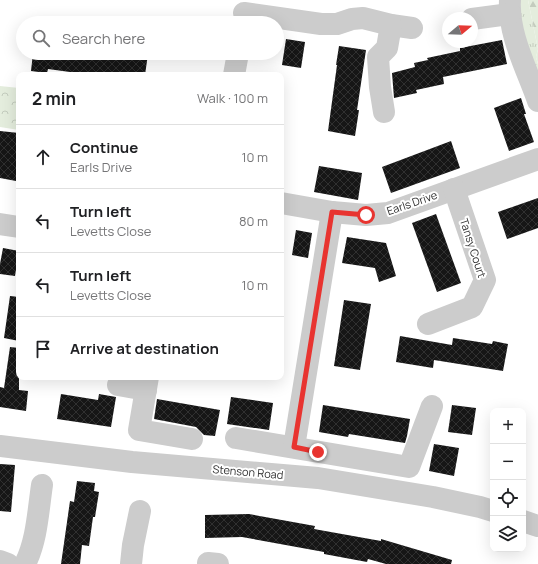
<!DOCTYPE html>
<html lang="en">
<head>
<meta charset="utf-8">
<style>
	:root { --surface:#fff; --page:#f6f6f6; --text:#202124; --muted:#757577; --line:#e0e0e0 }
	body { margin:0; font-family:Manrope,sans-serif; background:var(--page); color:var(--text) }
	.controls { position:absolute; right:12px; bottom:12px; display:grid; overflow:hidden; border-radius:8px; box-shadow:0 4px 16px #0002 }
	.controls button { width:36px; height:36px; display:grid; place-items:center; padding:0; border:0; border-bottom:1px solid var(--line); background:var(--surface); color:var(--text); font:20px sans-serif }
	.compass { position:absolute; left:442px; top:12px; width:36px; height:36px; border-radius:50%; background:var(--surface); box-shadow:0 4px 16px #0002; rotate:71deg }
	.stop { position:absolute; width:12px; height:12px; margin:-9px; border:3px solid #e83430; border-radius:50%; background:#fff }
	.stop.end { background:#e83430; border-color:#fff; box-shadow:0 1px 4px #0008 }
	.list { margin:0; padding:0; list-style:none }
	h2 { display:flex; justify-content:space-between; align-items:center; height:52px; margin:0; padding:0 16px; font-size:17px }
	h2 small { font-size:13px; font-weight:400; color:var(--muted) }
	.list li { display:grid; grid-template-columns:26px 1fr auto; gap:12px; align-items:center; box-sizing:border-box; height:64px; padding:0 16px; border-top:1px solid var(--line) }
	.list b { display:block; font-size:15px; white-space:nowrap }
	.list p { margin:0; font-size:13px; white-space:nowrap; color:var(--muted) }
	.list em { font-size:13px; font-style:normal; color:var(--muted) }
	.icon { flex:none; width:22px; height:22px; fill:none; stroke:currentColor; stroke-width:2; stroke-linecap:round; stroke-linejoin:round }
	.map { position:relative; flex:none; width:538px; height:564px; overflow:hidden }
	.search { position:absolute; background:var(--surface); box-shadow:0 4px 16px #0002; left:16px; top:16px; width:268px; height:44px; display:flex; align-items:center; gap:10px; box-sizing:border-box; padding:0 14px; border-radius:22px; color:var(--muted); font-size:15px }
	.panel { position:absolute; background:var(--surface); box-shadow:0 4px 16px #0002; left:16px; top:72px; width:268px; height:308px; border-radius:8px }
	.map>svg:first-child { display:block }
</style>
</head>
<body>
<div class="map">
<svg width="538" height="564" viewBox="0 0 538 564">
	<defs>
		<pattern id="grass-tufts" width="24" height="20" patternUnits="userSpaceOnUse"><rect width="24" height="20" fill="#e4eddd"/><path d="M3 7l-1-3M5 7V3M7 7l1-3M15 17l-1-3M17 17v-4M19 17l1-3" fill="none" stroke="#c4ccbe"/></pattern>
		<pattern id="forest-firs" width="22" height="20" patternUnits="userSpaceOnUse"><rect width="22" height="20" fill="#e4eddd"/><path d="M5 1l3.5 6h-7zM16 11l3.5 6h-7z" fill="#c4ccbe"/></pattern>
		<pattern id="park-crowns" width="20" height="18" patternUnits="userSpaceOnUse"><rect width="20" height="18" fill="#e4eddd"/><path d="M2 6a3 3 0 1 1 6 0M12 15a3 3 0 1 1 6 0" fill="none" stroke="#c4ccbe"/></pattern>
		<pattern id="building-cross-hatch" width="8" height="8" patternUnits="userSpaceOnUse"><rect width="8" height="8" fill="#161616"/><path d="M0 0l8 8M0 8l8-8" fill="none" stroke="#303030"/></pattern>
	</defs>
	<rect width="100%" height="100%" fill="#fff"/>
	<polygon fill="url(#grass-tufts)" points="520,0 528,0 538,49 536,57 538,64 538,83 522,33"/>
	<polygon fill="url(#forest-firs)" points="528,0 538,0 538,64 536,57 538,49"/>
	<polygon fill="url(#park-crowns)" points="0,86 19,88 19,130 0,127"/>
	<g fill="url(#building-cross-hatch)">
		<polygon points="286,39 305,42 301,68 282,65"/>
		<polygon points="502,40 507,64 443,77 444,84 416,90 417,93 394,98 392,73 415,67 414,63 428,60 427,58 460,51 460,48"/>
		<polygon points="339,46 366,50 357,110 359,110 355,136 328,131 337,65 336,65"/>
		<polygon points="33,53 84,53 99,55 99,53 138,53 148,54 145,75 92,75 48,69 47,73 31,71"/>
		<polygon points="521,98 526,114 524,114 534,142 509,151 494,108"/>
		<polygon points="0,131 19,133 19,154 16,181 0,178"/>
		<polygon points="451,141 460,168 391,193 382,167"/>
		<polygon points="319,166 362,173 358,200 314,192"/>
		<polygon points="538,198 538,228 507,239 498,212"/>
		<polygon points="436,214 461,283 437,292 412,223"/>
		<polygon points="296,230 312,233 308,258 292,255"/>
		<polygon points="347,237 386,243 396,276 379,282 375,268 342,263"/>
		<polygon points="3,248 19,251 15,276 0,274 0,264"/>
		<polygon points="10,296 19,297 19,341 4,338"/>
		<polygon points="344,300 371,304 360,370 334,366"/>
		<polygon points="400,336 452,345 453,338 492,344 493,341 508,344 503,371 434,360 433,368 396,362"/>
		<polygon points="10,347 19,348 19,390 28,391 26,411 0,407 0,387 4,388"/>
		<polygon points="61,394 98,400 99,394 116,397 111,427 57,419"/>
		<polygon points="231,397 273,403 269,430 227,424"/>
		<polygon points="157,399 220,410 215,436 204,435 196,427 154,419"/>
		<polygon points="323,405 410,419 407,436 405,443 349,434 348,437 319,432"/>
		<polygon points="452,405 476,408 472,435 448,432"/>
		<polygon points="434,444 459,448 454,476 429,471"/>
		<polygon points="0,464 15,465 11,512 0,511"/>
		<polygon points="77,481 95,483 94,491 99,492 95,517 93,517 89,546 82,545 80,564 61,564 70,501 74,502"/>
		<polygon points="249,514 315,526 314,529 381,541 381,539 452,560 451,564 386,564 368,559 367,562 324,554 324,552 242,537 205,538 205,515"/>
	</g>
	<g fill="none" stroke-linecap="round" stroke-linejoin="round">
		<g stroke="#ccc" stroke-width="22">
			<path d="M 510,0 C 508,35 527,69 538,101"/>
			<polyline points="244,13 321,24 337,24 352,19 363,18 391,25 412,28"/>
			<polyline points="472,19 510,14"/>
			<polyline points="234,75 238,53"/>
			<polyline points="384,112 380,87 378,57 387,48 391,25"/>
			<polyline points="281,203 332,212 366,215 388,213 538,159"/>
			<polyline points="0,224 19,227"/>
			<polyline points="428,324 472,307 485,280 454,189"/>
			<polyline points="148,377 139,430 192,439"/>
			<polyline points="118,385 146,390"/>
			<polyline points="236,438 409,467 432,406"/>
			<polyline points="0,446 132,462 318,478 433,497 480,507 493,511"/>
			<polyline points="294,447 332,212"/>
			<polyline points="523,521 538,526"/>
			<polyline points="0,561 8,564"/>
			<polyline points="208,563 218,564"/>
			<path d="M 25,564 C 37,540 38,512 42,485"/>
			<polyline points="131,564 133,545 140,511"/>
		</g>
	</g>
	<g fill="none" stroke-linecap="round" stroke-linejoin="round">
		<polyline stroke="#e83430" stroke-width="5" points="318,452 294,447 332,212 366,215"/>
	</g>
	<g text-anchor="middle" stroke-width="4" stroke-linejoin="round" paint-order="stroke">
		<g font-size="11" fill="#2f2f2f" stroke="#fff">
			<text transform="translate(412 203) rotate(-19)" y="4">Earls Drive</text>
			<text transform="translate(473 248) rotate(72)" y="4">Tansy Court</text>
			<text transform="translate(248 472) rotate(5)" y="4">Stenson Road</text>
		</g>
	</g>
</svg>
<div class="controls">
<button>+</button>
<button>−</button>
<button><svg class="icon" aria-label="locate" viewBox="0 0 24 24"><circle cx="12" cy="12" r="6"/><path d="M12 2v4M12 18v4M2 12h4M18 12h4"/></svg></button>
<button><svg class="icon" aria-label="layers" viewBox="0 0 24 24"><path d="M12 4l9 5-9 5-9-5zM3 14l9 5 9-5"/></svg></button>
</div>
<svg class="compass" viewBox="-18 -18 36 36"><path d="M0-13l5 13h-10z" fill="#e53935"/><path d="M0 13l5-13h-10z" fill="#757577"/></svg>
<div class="stop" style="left:366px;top:215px"></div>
<div class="stop end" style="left:318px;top:452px"></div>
<div class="search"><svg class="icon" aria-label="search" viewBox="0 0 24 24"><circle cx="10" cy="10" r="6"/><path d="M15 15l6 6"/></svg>Search here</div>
<section class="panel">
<h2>2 min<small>Walk · 100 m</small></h2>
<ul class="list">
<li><svg class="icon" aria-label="ahead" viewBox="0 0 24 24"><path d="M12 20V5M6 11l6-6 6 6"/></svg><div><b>Continue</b><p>Earls Drive</p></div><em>10 m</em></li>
<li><svg class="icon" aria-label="left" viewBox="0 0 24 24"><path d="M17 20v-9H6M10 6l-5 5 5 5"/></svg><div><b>Turn left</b><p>Levetts Close</p></div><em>80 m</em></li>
<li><svg class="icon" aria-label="left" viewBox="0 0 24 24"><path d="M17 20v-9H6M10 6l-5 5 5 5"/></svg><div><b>Turn left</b><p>Levetts Close</p></div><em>10 m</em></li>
<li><svg class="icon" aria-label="arrive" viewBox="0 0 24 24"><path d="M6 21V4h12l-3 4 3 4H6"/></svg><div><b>Arrive at destination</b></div></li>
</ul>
</section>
</div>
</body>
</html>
